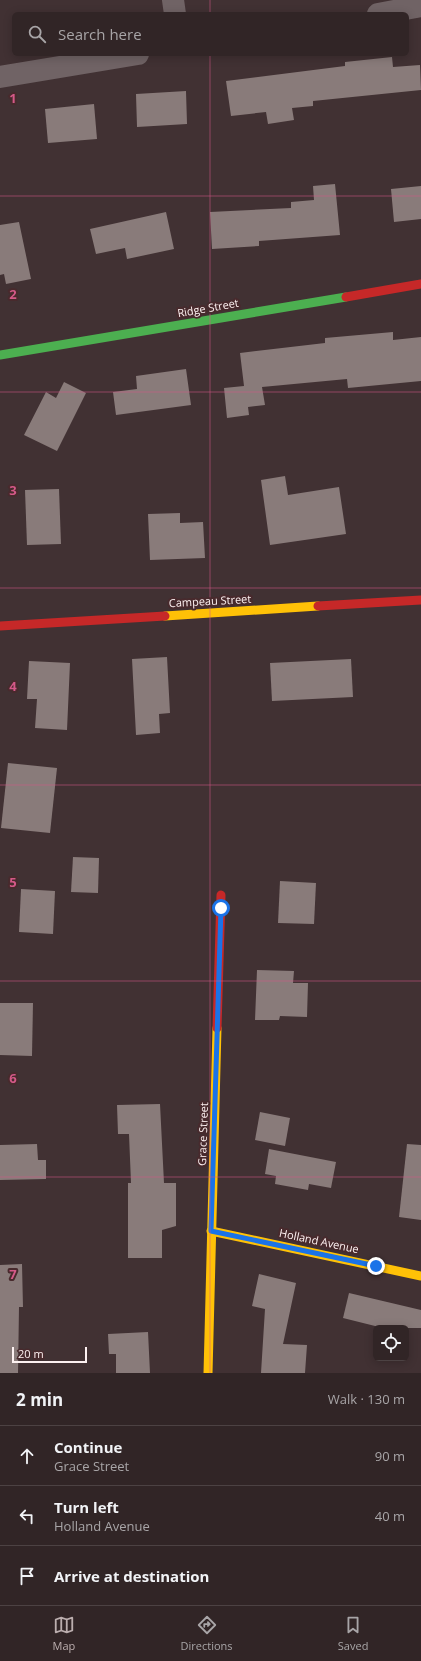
<!DOCTYPE html>
<html lang="en">
<head>
<meta charset="utf-8">
<style>
	:root { --surface:#312526; --page:#392d2e; --text:#f1f3f6; --muted:#a8a5a7; --line:#4c4243; --accent:#bbaeae }
	body { margin:0; font-family:"Open Sans",sans-serif; background:var(--page); color:var(--text) }
	.controls { position:absolute; right:12px; bottom:12px; display:grid; overflow:hidden; border-radius:6px; box-shadow:0 2px 10px #0003 }
	.controls button { width:36px; height:36px; display:grid; place-items:center; padding:0; border:0; border-bottom:1px solid var(--line); background:var(--surface); color:var(--text); font:20px sans-serif }
	.scale { position:absolute; left:12px; bottom:10px; width:75px; box-sizing:border-box; padding-left:4px; border:2px solid #fdf1f1; border-top:0; font-size:11px; line-height:14px; white-space:nowrap; color:#fdf1f1; -webkit-text-stroke:3px #482a2d; paint-order:stroke }
	.stop { position:absolute; width:12px; height:12px; margin:-9px; border:3px solid #1a73e8; border-radius:50%; background:#fff }
	.stop.end { background:#1a73e8; border-color:#fff; box-shadow:0 1px 4px #0008 }
	.list { margin:0; padding:0; list-style:none }
	h2 { display:flex; justify-content:space-between; align-items:center; height:52px; margin:0; padding:0 16px; font-size:17px }
	h2 small { font-size:13px; font-weight:400; color:var(--muted) }
	.list li { display:grid; grid-template-columns:26px 1fr auto; gap:12px; align-items:center; box-sizing:border-box; height:60px; padding:0 16px; border-top:1px solid var(--line) }
	.list b { display:block; font-size:15px; white-space:nowrap }
	.list p { margin:0; font-size:13px; white-space:nowrap; color:var(--muted) }
	.list em { font-size:13px; font-style:normal; color:var(--muted) }
	.icon { flex:none; width:22px; height:22px; fill:none; stroke:currentColor; stroke-width:2; stroke-linecap:round; stroke-linejoin:round }
	.map { position:relative; flex:none; width:421px; height:1373px; overflow:hidden }
	.search { position:absolute; background:var(--surface); box-shadow:0 2px 10px #0003; left:12px; right:12px; top:12px; height:44px; display:flex; align-items:center; gap:10px; box-sizing:border-box; padding:0 14px; border-radius:6px; color:var(--muted); font-size:15px }
	.sheet { height:232px; background:var(--surface) }
	nav { display:flex; justify-content:space-around; align-items:center; box-sizing:border-box; height:56px; border-top:1px solid var(--line); background:var(--surface); font-size:11px; color:var(--muted) }
	nav a { display:grid; justify-items:center; gap:2px }
	nav .on { color:var(--accent) }
	.map>svg:first-child { display:block }
</style>
</head>
<body>
<div class="map">
<svg width="421" height="1373" viewBox="0 0 421 1373">
	<rect width="100%" height="100%" fill="#413133"/>
	<g fill="#897b7a">
		<polygon points="392,57 393,67 420,65 421,90 313,101 313,106 292,108 294,120 268,124 266,112 231,116 226,81 345,66 345,62"/>
		<polygon points="186,91 187,124 137,127 136,94"/>
		<polygon points="94,104 97,139 48,143 45,109"/>
		<polygon points="335,184 340,235 259,241 259,246 212,249 210,212 291,208 291,202 314,200 313,186"/>
		<polygon points="421,186 421,219 394,222 391,189"/>
		<polygon points="166,212 174,249 127,259 125,248 96,254 90,229"/>
		<polygon points="19,222 31,279 6,284 4,274 0,275 0,225"/>
		<polygon points="393,332 393,340 421,337 421,381 348,388 347,379 262,387 265,405 248,407 249,415 227,418 224,388 244,386 240,353 325,343 325,338"/>
		<polygon points="186,369 191,405 116,415 113,392 137,389 136,376"/>
		<polygon points="64,382 86,393 57,451 24,435 46,392 56,398"/>
		<polygon points="285,476 288,495 339,487 346,534 270,545 261,480"/>
		<polygon points="59,489 61,544 27,545 25,490"/>
		<polygon points="180,513 180,523 203,522 205,558 150,560 148,514"/>
		<polygon points="167,657 170,713 159,714 160,733 136,735 132,659"/>
		<polygon points="351,659 353,697 272,701 270,663"/>
		<polygon points="29,661 70,663 67,730 35,728 37,699 27,699"/>
		<polygon points="8,763 57,768 50,833 1,828"/>
		<polygon points="73,857 99,858 98,893 71,892"/>
		<polygon points="280,881 316,883 314,924 278,923"/>
		<polygon points="21,889 55,891 53,934 19,932"/>
		<polygon points="257,970 294,971 293,983 308,983 307,1017 280,1016 279,1020 255,1020"/>
		<polygon points="0,1003 33,1003 32,1056 0,1055"/>
		<polygon points="160,1104 164,1183 176,1183 176,1226 162,1230 162,1258 128,1258 128,1183 131,1183 129,1134 118,1134 117,1105"/>
		<polygon points="260,1112 290,1118 285,1146 255,1140"/>
		<polygon points="37,1144 38,1160 46,1160 46,1179 0,1180 0,1145"/>
		<polygon points="407,1144 421,1145 421,1220 399,1217"/>
		<polygon points="269,1149 336,1162 331,1188 309,1184 308,1190 275,1184 276,1176 265,1174"/>
		<polygon points="22,1264 23,1307 19,1307 18,1373 0,1373 0,1265"/>
		<polygon points="259,1274 296,1283 283,1344 307,1345 305,1373 261,1373 265,1309 252,1306"/>
		<polygon points="349,1293 421,1310 421,1328 383,1328 343,1318"/>
		<polygon points="148,1332 150,1373 116,1373 116,1354 109,1354 108,1334"/>
	</g>
	<g fill="none" stroke-linecap="round" stroke-linejoin="round">
		<g stroke="#706365" stroke-width="22">
			<polyline points="173,0 175,14"/>
			<polyline points="378,14 421,6"/>
			<polyline points="0,77 138,54"/>
		</g>
		<polyline stroke="#4caf50" stroke-width="9" points="0,355 346,297"/>
		<g stroke="#ffc107" stroke-width="9">
			<polyline points="165,616 318,606"/>
			<polyline points="211,1231 421,1276"/>
			<polyline points="208,1373 217,1028"/>
		</g>
		<g stroke="#c62828" stroke-width="9">
			<polyline points="346,297 421,284"/>
			<polyline points="318,606 421,600"/>
			<polyline points="0,626 165,616"/>
			<polyline points="217,1028 221,895"/>
		</g>
	</g>
	<g fill="none" stroke-linecap="round" stroke-linejoin="round">
		<polyline stroke="#1a73e8" stroke-width="5" points="221,908 211,1231 376,1266"/>
	</g>
	<path fill="none" stroke="#d45988" stroke-width="1" stroke-opacity="0.55" d="M 210,0 L 210,14M 210,54 L 210,1373M 0,196 L 421,196M 0,392 L 421,392M 0,588 L 421,588M 0,785 L 421,785M 0,981 L 421,981M 0,1177 L 421,1177"/>
	<g text-anchor="middle" stroke-width="4" stroke-linejoin="round" paint-order="stroke">
		<g font-size="11" fill="#fdf1f1" stroke="#482a2d">
			<text transform="translate(208 308) rotate(-10)" y="4">Ridge Street</text>
			<text transform="translate(210 601) rotate(-3)" y="4">Campeau Street</text>
			<text transform="translate(203 1134) rotate(-88)" y="4">Grace Street</text>
			<text transform="translate(319 1241) rotate(12)" y="4">Holland Avenue</text>
		</g>
	</g>
	<g font-size="13" text-anchor="middle" font-weight="bold" fill="#d45988" stroke="#482a2d" stroke-width="4" stroke-linejoin="round" paint-order="stroke">
		<text x="13" y="103">1</text>
		<text x="13" y="299">2</text>
		<text x="13" y="495">3</text>
		<text x="13" y="691">4</text>
		<text x="13" y="887">5</text>
		<text x="13" y="1083">6</text>
		<text x="13" y="1279">7</text>
	</g>
</svg>
<div class="controls">
<button><svg class="icon" aria-label="locate" viewBox="0 0 24 24"><circle cx="12" cy="12" r="6"/><path d="M12 2v4M12 18v4M2 12h4M18 12h4"/></svg></button>
</div>
<div class="scale">20 m</div>
<div class="stop" style="left:221px;top:908px"></div>
<div class="stop end" style="left:376px;top:1266px"></div>
<div class="search"><svg class="icon" aria-label="search" viewBox="0 0 24 24"><circle cx="10" cy="10" r="6"/><path d="M15 15l6 6"/></svg>Search here</div>
</div>
<section class="sheet">
<h2>2 min<small>Walk · 130 m</small></h2>
<ul class="list">
<li><svg class="icon" aria-label="ahead" viewBox="0 0 24 24"><path d="M12 20V5M6 11l6-6 6 6"/></svg><div><b>Continue</b><p>Grace Street</p></div><em>90 m</em></li>
<li><svg class="icon" aria-label="left" viewBox="0 0 24 24"><path d="M17 20v-9H6M10 6l-5 5 5 5"/></svg><div><b>Turn left</b><p>Holland Avenue</p></div><em>40 m</em></li>
<li><svg class="icon" aria-label="arrive" viewBox="0 0 24 24"><path d="M6 21V4h12l-3 4 3 4H6"/></svg><div><b>Arrive at destination</b></div></li>
</ul>
</section>
<nav>
<a class="on"><svg class="icon" aria-label="map" viewBox="0 0 24 24"><path d="M3 6l6-2 6 2 6-2v14l-6 2-6-2-6 2zM9 4v14M15 6v14"/></svg>Map</a>
<a><svg class="icon" aria-label="directions" viewBox="0 0 24 24"><path d="M12 3l9 9-9 9-9-9zM9 14v-3h6M13 9l2 2-2 2"/></svg>Directions</a>
<a><svg class="icon" aria-label="saved" viewBox="0 0 24 24"><path d="M7 4h10v16l-5-4-5 4z"/></svg>Saved</a>
</nav>
</body>
</html>
